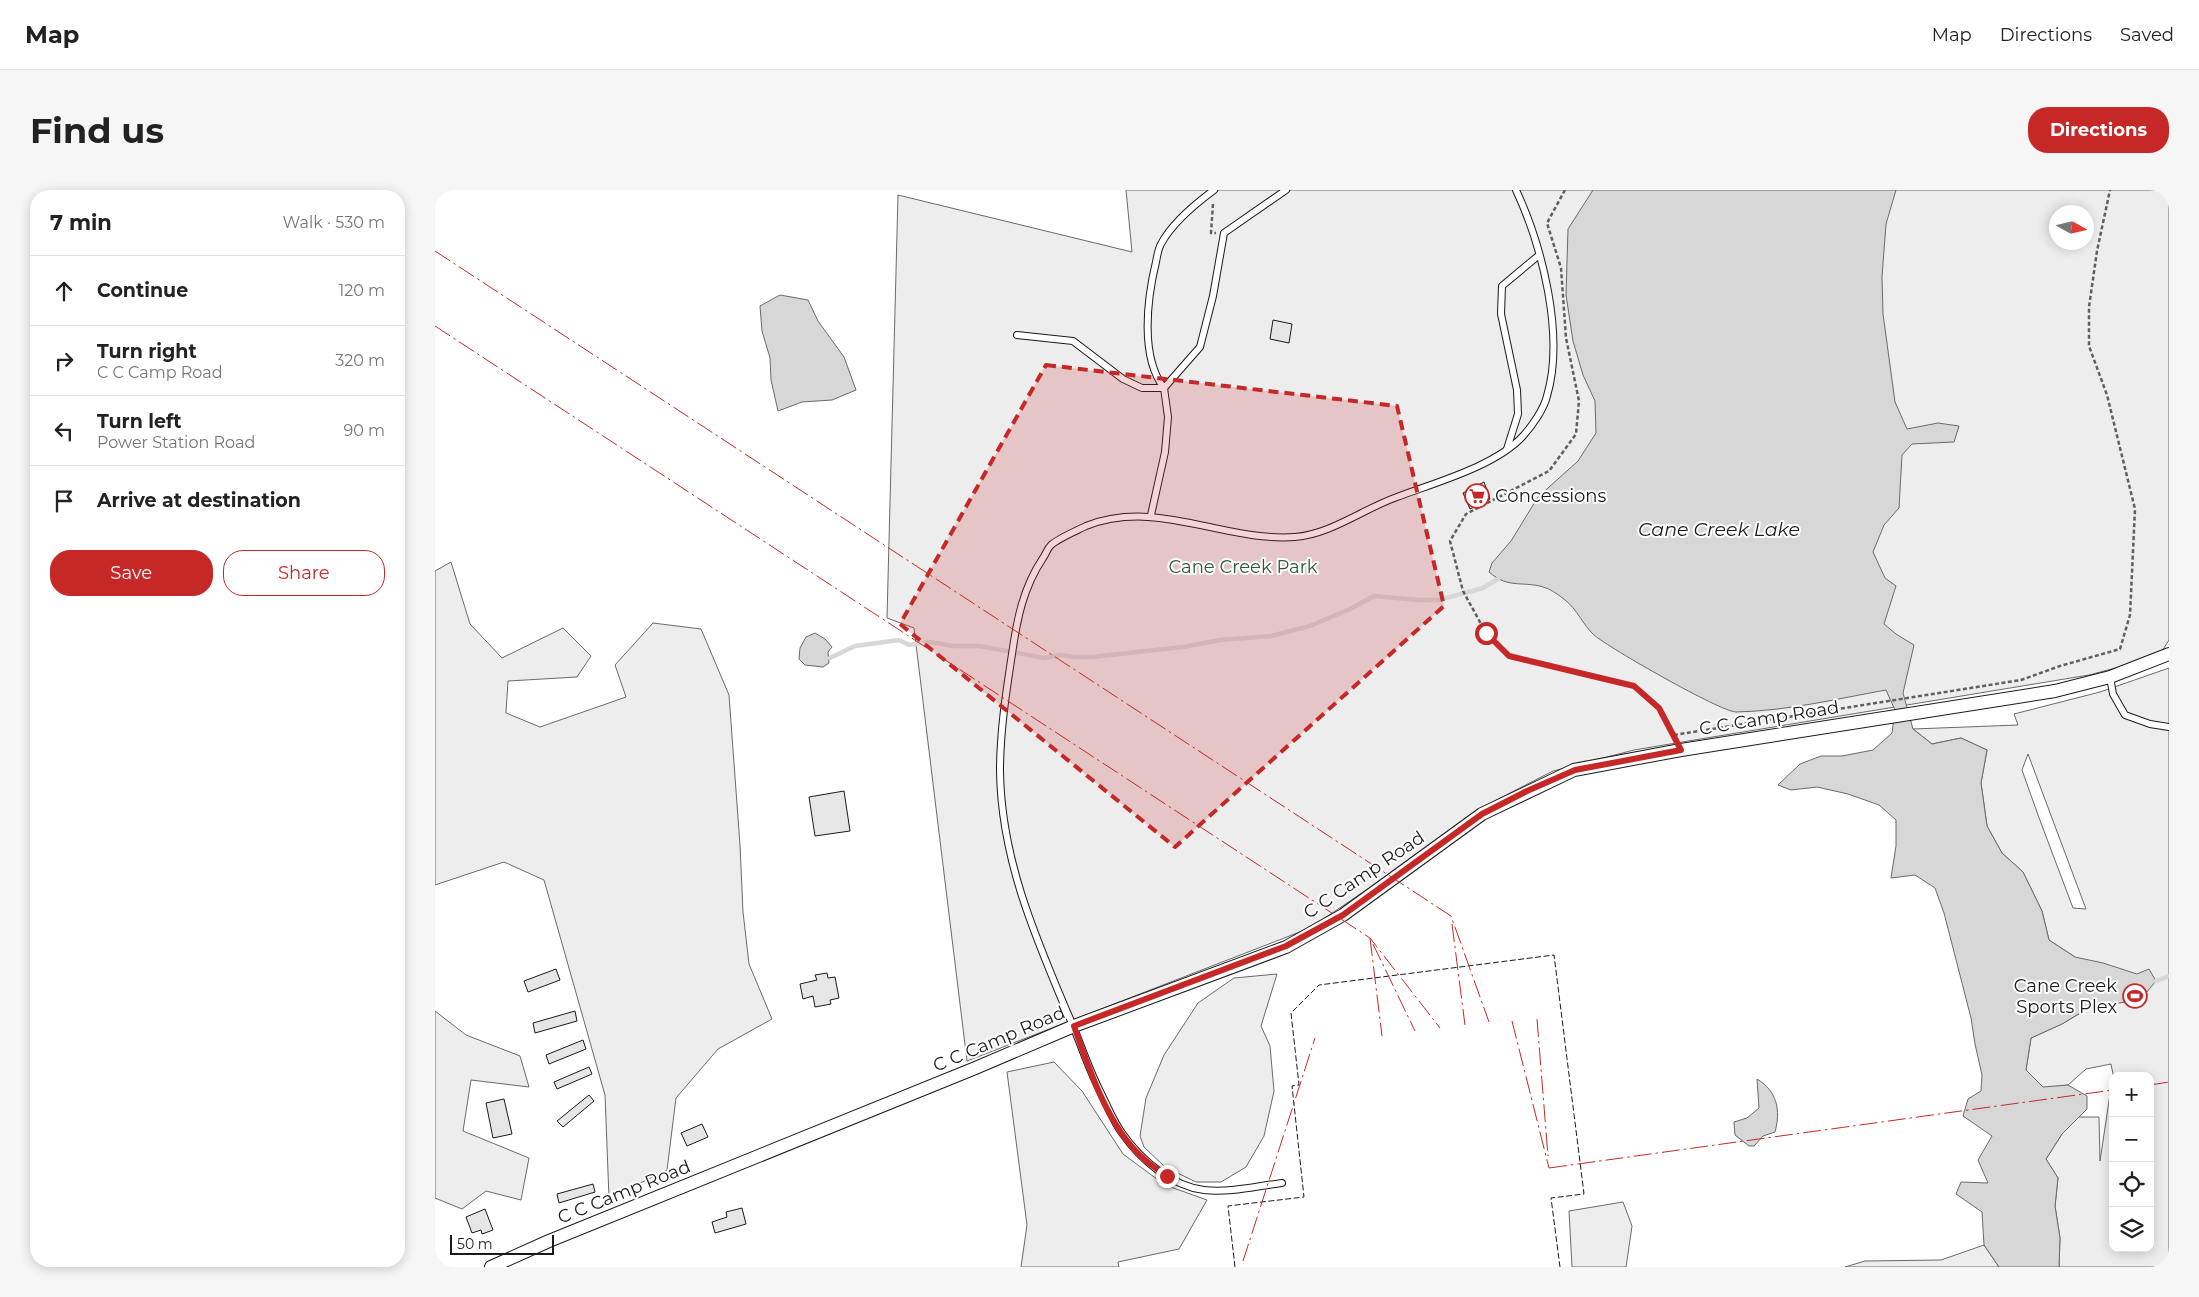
<!DOCTYPE html>
<html lang="en">
<head>
<meta charset="utf-8">
<style>
	:root { --surface:#fff; --page:#f6f6f6; --text:#222; --muted:#767676; --line:#e0e0e0; --accent:#c62828 }
	body { margin:0; font-family:Montserrat,sans-serif; background:var(--page); color:var(--text) }
	.controls { position:absolute; right:15px; bottom:15px; display:grid; overflow:hidden; border-radius:10px; box-shadow:0 2px 12px #0003 }
	.controls button { width:45px; height:45px; display:grid; place-items:center; padding:0; border:0; border-bottom:1px solid var(--line); background:var(--surface); color:var(--text); font:25px sans-serif }
	.compass { position:absolute; left:1614px; top:15px; width:45px; height:45px; border-radius:50%; background:var(--surface); box-shadow:0 2px 12px #0003; rotate:98deg }
	.scale { position:absolute; left:15px; bottom:12px; width:104px; box-sizing:border-box; padding-left:5px; border:2px solid #1a1a1a; border-top:0; font-size:14px; line-height:18px; white-space:nowrap; color:#1a1a1a; -webkit-text-stroke:4px #fff; paint-order:stroke }
	.stop { position:absolute; width:15px; height:15px; margin:-11px; border:4px solid #c62828; border-radius:50%; background:#fff }
	.stop.end { background:#c62828; border-color:#fff; box-shadow:0 1px 5px #0008 }
	.list { margin:0; padding:0; list-style:none }
	h2 { display:flex; justify-content:space-between; align-items:center; height:65px; margin:0; padding:0 20px; font-size:21px }
	h2 small { font-size:16px; font-weight:400; color:var(--muted) }
	.list li { display:grid; grid-template-columns:32px 1fr auto; gap:15px; align-items:center; box-sizing:border-box; height:70px; padding:0 20px; border-top:1px solid var(--line) }
	.list b { display:block; font-size:19px; white-space:nowrap }
	.list p { margin:0; font-size:16px; white-space:nowrap; color:var(--muted) }
	.list em { font-size:16px; font-style:normal; color:var(--muted) }
	.actions { display:flex; gap:10px; padding:15px 20px }
	.actions a { flex:1; padding:11px 0; border:1px solid var(--accent); border-radius:20px; text-align:center; font-size:18px; color:var(--accent) }
	.actions .main { background:var(--accent); color:#fff }
	.icon { flex:none; width:28px; height:28px; fill:none; stroke:currentColor; stroke-width:2; stroke-linecap:round; stroke-linejoin:round }
	.map { position:relative; flex:none; width:1734px; height:1077px; overflow:hidden; border-radius:20px }
	header { display:flex; align-items:center; gap:30px; box-sizing:border-box; height:70px; padding:0 25px; background:var(--surface); border-bottom:1px solid var(--line) }
	header strong { font-size:24px }
	nav { display:flex; gap:28px; margin-inline-start:auto; font-size:18px }
	.intro { display:flex; align-items:center; justify-content:space-between; box-sizing:border-box; height:120px; padding:0 30px }
	h1 { margin:0; font-size:35px }
	.button { padding:12px 22px; border-radius:20px; background:var(--accent); color:#fff; font-size:18px; font-weight:700 }
	main { display:flex; gap:30px; padding:0 30px }
	aside { flex:1; background:var(--surface); border-radius:20px; box-shadow:0 2px 12px #0003 }
	.map>svg:first-child { display:block }
</style>
</head>
<body>
<header>
<strong>Map</strong>
<nav><a>Map</a><a>Directions</a><a>Saved</a></nav>
</header>
<div class="intro"><h1>Find us</h1><a class="button">Directions</a></div>
<main>
<aside>
<h2>7 min<small>Walk · 530 m</small></h2>
<ul class="list">
<li><svg class="icon" aria-label="ahead" viewBox="0 0 24 24"><path d="M12 20V5M6 11l6-6 6 6"/></svg><div><b>Continue</b></div><em>120 m</em></li>
<li><svg class="icon" aria-label="right" viewBox="0 0 24 24"><path d="M7 20v-9h11M14 6l5 5-5 5"/></svg><div><b>Turn right</b><p>C C Camp Road</p></div><em>320 m</em></li>
<li><svg class="icon" aria-label="left" viewBox="0 0 24 24"><path d="M17 20v-9H6M10 6l-5 5 5 5"/></svg><div><b>Turn left</b><p>Power Station Road</p></div><em>90 m</em></li>
<li><svg class="icon" aria-label="arrive" viewBox="0 0 24 24"><path d="M6 21V4h12l-3 4 3 4H6"/></svg><div><b>Arrive at destination</b></div></li>
</ul>
<div class="actions"><a class="main">Save</a><a>Share</a></div>
</aside>
<div class="map">
<svg width="1734" height="1077" viewBox="0 0 1734 1077">
	<rect width="100%" height="100%" fill="#fff"/>
	<g fill="#ededed" stroke="#6a6a6a" fill-rule="evenodd">
		<path d="M 691,0 L 1734,0 L 1734,450 L 1727,461 L 1699,473 L 1654,485 L 1199,560 L 1118,581 L 1042,620 L 955,684 L 875,738 L 532,871 L 479,438 L 452,428 L 463,5 L 697,62 ZM 1622,22 L 1652,22 L 1652,52 L 1622,52 Z"/>
		<polygon points="16,372 35,434 67,468 128,438 156,466 142,487 73,491 71,523 105,537 191,507 180,475 218,433 266,439 294,505 305,655 308,722 314,774 337,829 283,859 241,908 232,980 174,1008 170,905 109,690 69,672 0,695 0,381"/>
		<path d="M 1734,478 L 1734,1077 L 1624,1077 L 1625,1048 L 1620,1016 L 1623,988 L 1611,969 L 1627,944 L 1644,927 L 1664,927 L 1665,971 L 1678,884 L 1676,874 L 1651,879 L 1633,895 L 1608,898 L 1591,880 L 1596,848 L 1627,834 L 1652,819 L 1640,767 L 1614,750 L 1607,721 L 1588,682 L 1567,663 L 1552,636 L 1546,593 L 1552,560 L 1526,548 L 1497,554 L 1478,539 L 1583,535 L 1579,524 L 1665,502 ZM 1593,564 L 1651,719 L 1650,719 L 1638,718 L 1603,625 L 1587,580 ZM 1678,886 L 1715,886 L 1715,1058 L 1678,1058 Z"/>
		<polygon points="842,784 826,836 835,856 839,901 829,946 811,977 786,992 761,992 730,977 709,957 705,946 711,908 729,865 763,813 799,788"/>
		<polygon points="0,821 31,845 85,866 94,897 36,890 28,941 94,968 86,1010 51,1001 27,1019 0,1008"/>
		<polygon points="619,872 647,901 688,964 730,995 772,1010 744,1059 683,1072 684,1077 586,1077 592,1035 572,882"/>
		<polygon points="1188,1012 1197,1036 1191,1077 1137,1077 1134,1021"/>
		<polygon points="1549,1055 1564,1077 1410,1077 1430,1071 1506,1070"/>
	</g>
	<g fill="#d7d7d7" stroke="#6a6a6a">
		<path d="M 1158,0 L 1461,0 L 1451,34 L 1447,87 L 1448,124 L 1460,212 L 1472,239 L 1503,233 L 1524,236 L 1519,252 L 1477,254 L 1467,265 L 1464,318 L 1449,335 L 1438,362 L 1450,388 L 1461,396 L 1449,434 L 1461,444 L 1479,455 L 1468,503 L 1478,539 L 1497,554 L 1526,548 L 1552,560 L 1546,593 L 1552,636 L 1567,663 L 1588,682 L 1607,721 L 1614,750 L 1640,767 L 1668,773 L 1702,784 L 1714,779 L 1721,791 L 1706,809 L 1652,819 L 1627,834 L 1596,848 L 1591,880 L 1608,897 L 1633,895 L 1652,906 L 1652,919 L 1627,944 L 1611,969 L 1623,988 L 1620,1016 L 1625,1048 L 1624,1077 L 1564,1077 L 1549,1055 L 1547,1022 L 1521,1004 L 1526,992 L 1553,993 L 1543,970 L 1557,946 L 1528,926 L 1533,909 L 1546,901 L 1547,885 L 1540,854 L 1536,828 L 1509,723 L 1500,698 L 1480,685 L 1456,688 L 1461,656 L 1461,630 L 1444,615 L 1413,604 L 1382,597 L 1356,600 L 1343,595 L 1365,574 L 1386,566 L 1407,566 L 1438,560 L 1457,543 L 1460,520 L 1451,500 C 1401,509 1352,521 1301,522 C 1286,522 1174,458 1159,445 C 1148,435 1142,419 1130,410 C 1125,406 1117,400 1111,398 C 1091,390 1074,400 1054,382 L 1057,373 L 1076,351 L 1103,307 L 1143,271 L 1161,243 L 1160,211 L 1148,185 L 1138,151 L 1131,105 L 1133,39 Z"/>
		<polygon points="345,105 373,110 383,131 409,167 421,200 397,210 367,212 343,221 336,190 335,168 327,141 325,116"/>
		<polygon points="380,443 390,449 397,457 393,462 394,473 388,477 370,475 364,469 365,458 371,447"/>
		<path d="M 1322,889 C 1342,901 1346,920 1340,942 L 1328,946 L 1319,956 L 1314,956 L 1300,945 L 1299,932 L 1312,928 L 1324,918 Z"/>
	</g>
	<g fill="none" stroke-linecap="round" stroke-linejoin="round">
		<g stroke="#d7d7d7" stroke-width="4.5">
			<polyline points="395,468 420,456 464,450 474,455 495,452 518,456 545,456 609,468 625,465 639,467 657,467 748,457 785,450 836,446 875,436 915,419 939,406 983,410 1004,410 1048,398 1063,389"/>
			<polyline points="1721,791 1734,786"/>
		</g>
	</g>
	<g fill="#e6e6e6" stroke="#1a1a1a">
		<polygon points="838,130 857,134 854,153 835,149"/>
		<polygon points="1049,292 1055,309 1035,319 1028,303"/>
		<polygon points="409,601 415,641 380,646 374,607"/>
		<polygon points="121,779 125,790 93,802 89,791"/>
		<polygon points="392,783 393,788 400,787 404,808 395,810 396,814 380,817 378,806 368,809 365,794 382,790 380,785"/>
		<polygon points="140,821 142,831 100,843 98,833"/>
		<polygon points="148,850 151,859 114,874 111,865"/>
		<polygon points="154,877 157,884 122,899 119,892"/>
		<polygon points="154,905 159,911 128,937 122,931"/>
		<polygon points="69,909 77,944 58,948 51,913"/>
		<polygon points="267,934 273,947 252,956 246,943"/>
		<polygon points="158,994 160,1002 124,1013 122,1004"/>
		<polygon points="307,1018 311,1034 280,1043 277,1032 292,1027 291,1022"/>
		<polygon points="50,1019 58,1040 47,1044 46,1040 37,1043 31,1027"/>
	</g>
	<g fill="none" stroke-linecap="round" stroke-linejoin="round">
		<g stroke="#1a1a1a" stroke-width="8">
			<g id="service">
				<path d="M 779,0 C 760,14 737,33 726,54 C 723,59 722,67 721,72 C 712,109 705,167 729,198 L 765,157 L 778,106 L 789,43 L 851,0"/>
				<polyline points="582,145 638,151 688,189 707,198 729,198 733,227 730,262 716,325"/>
				<polyline points="1072,259 1083,224 1082,200 1066,124 1067,96 1103,66"/>
				<polyline points="1675,487 1678,504 1690,525 1715,534 1734,537"/>
				<path d="M 847,993 C 822,996 794,1003 769,1000 C 736,996 705,969 687,943 C 678,931 672,915 665,901 C 652,876 644,848 632,822 C 599,744 566,667 565,581 C 565,542 571,503 577,464 C 582,429 588,398 608,368 C 611,364 612,359 616,355 C 624,348 641,341 651,336 C 722,308 788,352 860,347 C 896,344 928,319 962,307 C 999,293 1061,276 1088,246 C 1097,236 1109,219 1112,206 C 1130,145 1107,56 1081,0"/>
			</g>
		</g>
		<g stroke="#1a1a1a" stroke-width="14">
			<polyline id="minor" points="56,1077 114,1051 538,879 639,836 851,757 908,725 1047,624 1139,580 1246,560 1620,501 1675,487 1734,464"/>
		</g>
		<g stroke="#5f5f5f" stroke-width="2.5" stroke-dasharray="4 2.5" stroke-linecap="butt">
			<polyline points="1130,0 1112,33 1126,78 1131,148 1144,211 1141,244 1114,281 1031,324 1015,351 1028,401 1051,443 1074,466 1199,496 1224,518 1239,546"/>
			<polyline points="778,14 776,43 781,43"/>
			<polyline points="1239,545 1586,490 1625,476 1685,459 1695,425 1700,319 1672,205 1654,156 1654,117 1662,61 1675,0"/>
		</g>
		<use href="#service" stroke="#fff" stroke-width="6"/>
		<use href="#minor" stroke="#fff" stroke-width="12"/>
		<polyline stroke="#1a1a1a" stroke-width="1" stroke-dasharray="6 2.5" stroke-linecap="butt" points="800,1077 793,1016 869,1007 857,896 864,895 856,823 884,795 1119,765 1149,1004 1116,1008 1125,1077"/>
		<g stroke="#c62828" stroke-width="1" stroke-dasharray="18 4 2.5 4" stroke-linecap="butt">
			<polyline points="0,61 1016,726 1054,832"/>
			<polyline points="0,136 935,748 1005,838"/>
			<polyline points="1017,734 1030,835"/>
			<polyline points="935,748 947,846"/>
			<polyline points="938,754 980,841"/>
			<polyline points="1102,829 1113,966"/>
			<polyline points="1077,831 1114,978"/>
			<polyline points="1715,895 1734,892"/>
			<polyline points="1114,978 1678,900"/>
			<polyline points="808,1071 880,848"/>
		</g>
	</g>
	<g fill="none" stroke-linecap="round" stroke-linejoin="round">
		<path stroke="#c62828" stroke-width="6" d="M 732,986 C 724,980 715,975 708,968 C 673,937 654,879 639,836 L 851,756 L 908,725 L 1047,624 L 1092,601 L 1140,580 L 1246,560 L 1224,518 L 1199,496 L 1074,466 L 1051,443"/>
	</g>
	<path fill="#c62828" fill-opacity="0.2" stroke="#c62828" stroke-width="4" stroke-dasharray="10 6" stroke-linejoin="round" d="M 611,175 L 962,216 L 1009,416 L 740,657 L 465,434 Z"/>
	<defs>
		<g id="supermarket-ring" transform="scale(1.25)"><circle r="9.5" fill="#fff" stroke="#c62828" stroke-width="1.5"/><path d="M-6-5.5h2.5l.6 2H6L4.5 2H-2.5L-4.4-4H-6ZM-1.5 3.2a1.3 1.3 0 1 0 .1 0ZM3 3.2a1.3 1.3 0 1 0 .1 0Z" fill="#c62828"/></g>
		<g id="stadium-ring" transform="scale(1.25)"><circle r="9.5" fill="#fff" stroke="#c62828" stroke-width="1.5"/><path d="M0-5a6.5 5 0 1 0 0 10a6.5 5 0 1 0 0-10ZM-3.5-1.8h7v3.6h-7Z" fill="#c62828"/></g>
	</defs>
	<g fill-rule="evenodd">
		<use href="#supermarket-ring" x="1042" y="306"/>
		<use href="#stadium-ring" x="1700" y="806"/>
	</g>
	<g text-anchor="middle" stroke-width="4" stroke-linejoin="round" paint-order="stroke">
		<g font-size="18" fill="#1a1a1a" stroke="#fff" text-anchor="start">
			<text x="1060" y="312">Concessions</text>
			<text x="1682" y="802" text-anchor="end">Cane Creek<tspan x="1682" dy="21">Sports Plex</tspan></text>
		</g>
		<g font-size="18" fill="#2b5a34" stroke="#fff">
			<text x="808" y="383">Cane Creek Park</text>
		</g>
		<g font-size="18" fill="#1a1a1a" stroke="#fff">
			<text transform="translate(1334 528) rotate(-9)" y="6">C C Camp Road</text>
			<text transform="translate(929 685) rotate(-34)" y="6">C C Camp Road</text>
			<text transform="translate(564 849) rotate(-23)" y="6">C C Camp Road</text>
			<text transform="translate(189 1002) rotate(-22)" y="6">C C Camp Road</text>
		</g>
		<g font-size="19" font-style="italic" fill="#1a1a1a" stroke="#fff">
			<text x="1284" y="346">Cane Creek Lake</text>
		</g>
	</g>
</svg>
<div class="controls">
<button>+</button>
<button>−</button>
<button><svg class="icon" aria-label="locate" viewBox="0 0 24 24"><circle cx="12" cy="12" r="6"/><path d="M12 2v4M12 18v4M2 12h4M18 12h4"/></svg></button>
<button><svg class="icon" aria-label="layers" viewBox="0 0 24 24"><path d="M12 4l9 5-9 5-9-5zM3 14l9 5 9-5"/></svg></button>
</div>
<svg class="compass" viewBox="-18 -18 36 36"><path d="M0-13l5 13h-10z" fill="#e53935"/><path d="M0 13l5-13h-10z" fill="#767676"/></svg>
<div class="scale">50 m</div>
<div class="stop" style="left:1051px;top:443px"></div>
<div class="stop end" style="left:732px;top:986px"></div>
</div>
</main>
</body>
</html>
